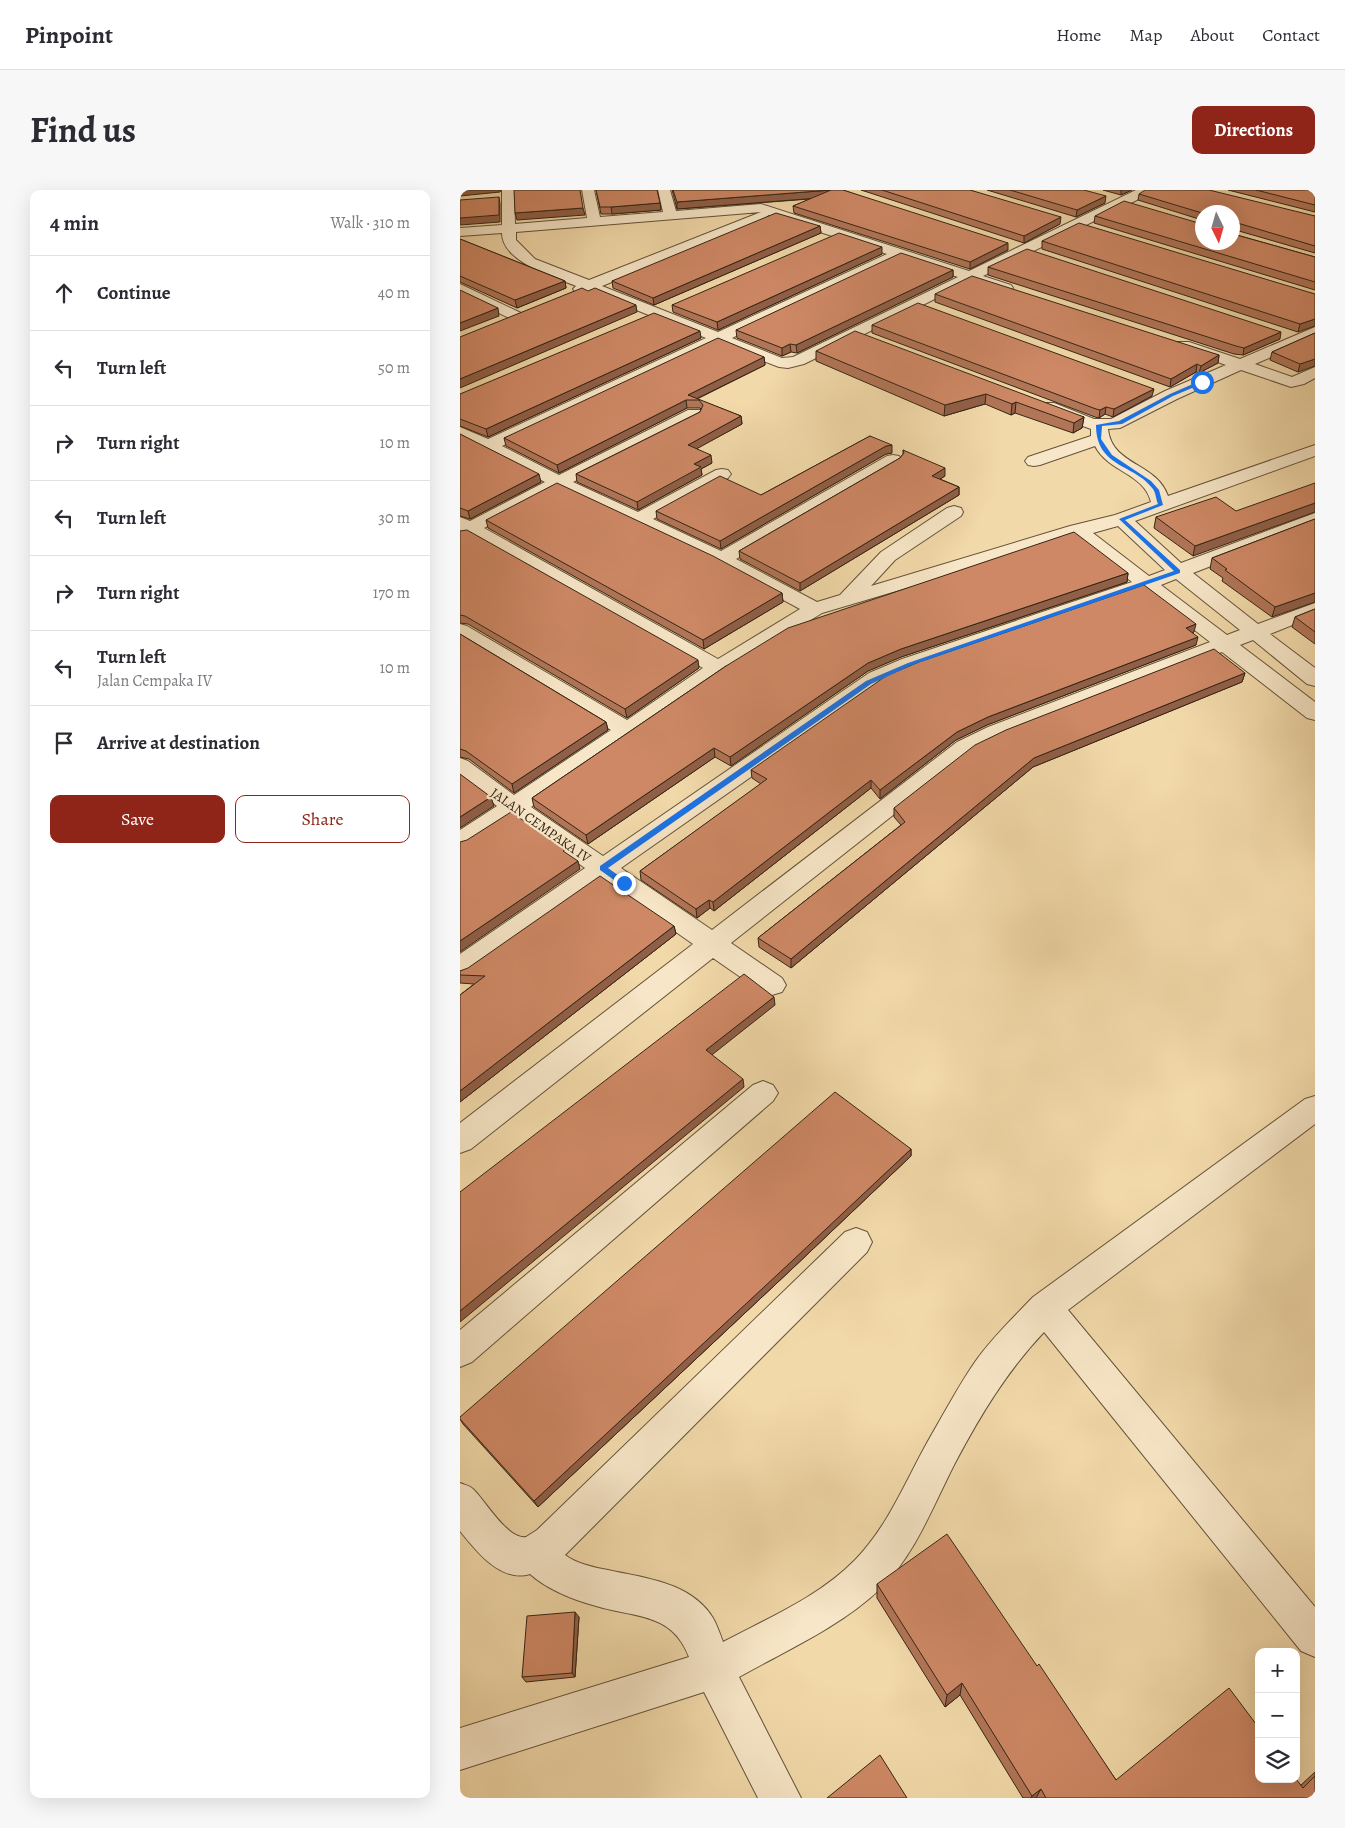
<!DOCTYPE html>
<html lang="en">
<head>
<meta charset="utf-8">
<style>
	:root { --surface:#fff; --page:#f7f7f7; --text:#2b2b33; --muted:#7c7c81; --line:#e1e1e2; --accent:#8f2418 }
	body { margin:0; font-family:Alegreya,serif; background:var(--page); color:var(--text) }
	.controls { position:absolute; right:15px; bottom:15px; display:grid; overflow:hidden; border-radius:10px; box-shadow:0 5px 20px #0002 }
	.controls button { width:45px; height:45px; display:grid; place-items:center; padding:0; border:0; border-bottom:1px solid var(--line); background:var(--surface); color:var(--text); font:25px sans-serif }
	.compass { position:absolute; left:735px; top:15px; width:45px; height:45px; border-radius:50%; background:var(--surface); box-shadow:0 5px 20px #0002; rotate:175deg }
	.stop { position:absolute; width:15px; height:15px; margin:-11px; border:4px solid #1a73e8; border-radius:50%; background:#fff }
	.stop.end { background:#1a73e8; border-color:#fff; box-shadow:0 1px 5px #0008 }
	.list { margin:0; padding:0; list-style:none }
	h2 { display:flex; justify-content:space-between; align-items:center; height:65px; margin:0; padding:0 20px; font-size:21px }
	h2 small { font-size:16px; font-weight:400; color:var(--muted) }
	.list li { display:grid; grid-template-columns:32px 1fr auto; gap:15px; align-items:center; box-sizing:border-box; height:75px; padding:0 20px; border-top:1px solid var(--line) }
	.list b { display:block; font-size:19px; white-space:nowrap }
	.list p { margin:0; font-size:16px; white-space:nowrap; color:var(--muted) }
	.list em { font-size:16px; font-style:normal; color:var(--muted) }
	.actions { display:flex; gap:10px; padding:15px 20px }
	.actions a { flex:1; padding:11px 0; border:1px solid var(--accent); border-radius:10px; text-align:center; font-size:18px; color:var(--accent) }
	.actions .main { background:var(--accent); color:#fff }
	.icon { flex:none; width:28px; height:28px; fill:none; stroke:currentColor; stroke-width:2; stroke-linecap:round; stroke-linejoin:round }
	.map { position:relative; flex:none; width:855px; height:1608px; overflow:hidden; border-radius:10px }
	header { display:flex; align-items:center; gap:30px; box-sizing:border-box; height:70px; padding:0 25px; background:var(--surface); border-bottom:1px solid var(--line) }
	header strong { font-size:24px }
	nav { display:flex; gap:28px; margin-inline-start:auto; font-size:18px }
	.intro { display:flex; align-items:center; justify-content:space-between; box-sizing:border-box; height:120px; padding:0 30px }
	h1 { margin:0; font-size:35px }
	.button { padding:12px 22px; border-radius:10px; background:var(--accent); color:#fff; font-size:18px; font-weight:700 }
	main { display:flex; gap:30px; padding:0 30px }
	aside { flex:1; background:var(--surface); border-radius:10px; box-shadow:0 5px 20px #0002 }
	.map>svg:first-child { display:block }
</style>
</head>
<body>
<header>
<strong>Pinpoint</strong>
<nav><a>Home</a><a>Map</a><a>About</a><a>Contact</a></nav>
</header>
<div class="intro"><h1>Find us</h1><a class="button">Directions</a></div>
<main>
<aside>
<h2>4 min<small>Walk · 310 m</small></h2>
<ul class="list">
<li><svg class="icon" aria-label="ahead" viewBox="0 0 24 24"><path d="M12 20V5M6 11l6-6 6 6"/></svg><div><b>Continue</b></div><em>40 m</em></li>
<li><svg class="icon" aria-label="left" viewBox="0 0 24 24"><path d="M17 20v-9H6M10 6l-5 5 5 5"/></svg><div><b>Turn left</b></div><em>50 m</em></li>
<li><svg class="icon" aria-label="right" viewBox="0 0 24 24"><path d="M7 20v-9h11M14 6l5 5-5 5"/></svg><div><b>Turn right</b></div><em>10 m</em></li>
<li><svg class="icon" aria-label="left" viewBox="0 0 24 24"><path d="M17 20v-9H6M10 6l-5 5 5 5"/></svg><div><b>Turn left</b></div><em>30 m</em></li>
<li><svg class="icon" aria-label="right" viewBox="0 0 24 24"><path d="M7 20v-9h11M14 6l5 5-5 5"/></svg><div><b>Turn right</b></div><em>170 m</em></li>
<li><svg class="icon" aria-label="left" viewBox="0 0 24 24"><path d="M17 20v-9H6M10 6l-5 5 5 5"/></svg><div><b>Turn left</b><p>Jalan Cempaka IV</p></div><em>10 m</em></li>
<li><svg class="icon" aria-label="arrive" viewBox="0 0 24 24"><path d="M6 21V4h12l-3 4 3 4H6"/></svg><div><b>Arrive at destination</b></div></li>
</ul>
<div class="actions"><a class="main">Save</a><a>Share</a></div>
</aside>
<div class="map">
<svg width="855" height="1608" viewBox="0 0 855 1608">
	<rect width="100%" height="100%" fill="#f2d9a9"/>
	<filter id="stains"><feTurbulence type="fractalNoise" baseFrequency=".004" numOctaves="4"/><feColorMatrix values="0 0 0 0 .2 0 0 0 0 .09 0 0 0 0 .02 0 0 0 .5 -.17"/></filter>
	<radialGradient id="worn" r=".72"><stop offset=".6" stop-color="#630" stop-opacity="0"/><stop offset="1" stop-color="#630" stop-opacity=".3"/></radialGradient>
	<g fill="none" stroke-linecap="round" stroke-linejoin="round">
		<g stroke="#64523a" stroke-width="2">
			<g id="minor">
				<path d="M 42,0 L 54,0 L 55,34 L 127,28 L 122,0 L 134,0 L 140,27 L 203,22 L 198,0 L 210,0 L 216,21 L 301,14 L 509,81 L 676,0 L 692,0 L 691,3 L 523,86 L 551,95 L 553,98 L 551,101 L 546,102 L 511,91 L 344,174 L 328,178 L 319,177 L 259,154 L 42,256 L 99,285 L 228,220 L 240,220 L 242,224 L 240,228 L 113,292 L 178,322 L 256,280 L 262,279 L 268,280 L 271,284 L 268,288 L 193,329 L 261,361 L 427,266 L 433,265 L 439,266 L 442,270 L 439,274 L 276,369 L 357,412 L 380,405 L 421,362 L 487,318 L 494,316 L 501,318 L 503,322 L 501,326 L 435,370 L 411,396 L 610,336 L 655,325 L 691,312 C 684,283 648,282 635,256 L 580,275 L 574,276 L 568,275 L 565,271 L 568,267 L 631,246 L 631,239 L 582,221 L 580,217 L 582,213 L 594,213 L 634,229 L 651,229 L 705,201 L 766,175 L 717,158 L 715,155 L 717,152 L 729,152 L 780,169 L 855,137 L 855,148 L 795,174 L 832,187 L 855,177 L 855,188 L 844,194 L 831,197 L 781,180 L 717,209 L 660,238 L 648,239 C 652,276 696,272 708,306 L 855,255 L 855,266 L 675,331 L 721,373 L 855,323 L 855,336 L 733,383 L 798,434 L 855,413 L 855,426 L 810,444 L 855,478 L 855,496 L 847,494 L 793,450 L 780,455 L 855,512 L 855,530 L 847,528 L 762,462 L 544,547 L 513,562 L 271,753 L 322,788 L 326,795 L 322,802 L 312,805 L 302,802 L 253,768 L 11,959 L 0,963 L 0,933 L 233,754 L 143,691 L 10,785 L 0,788 L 0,764 L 125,678 L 54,628 L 9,657 L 0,660 L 0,640 L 37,616 L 0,588 L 0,568 L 8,571 L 54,605 L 151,540 L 0,449 L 0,434 L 7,436 L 167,530 L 243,478 L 9,346 L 0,349 L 0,327 L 10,331 L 85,292 L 0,249 L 0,237 L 28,249 L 246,148 L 129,101 L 120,103 L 115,102 L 113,99 L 116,96 C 93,86 42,72 42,43 L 0,46 L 0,38 L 42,35 ZM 301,22 L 129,90 L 75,69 L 56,50 L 56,42 ZM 308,25 L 427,64 L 258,142 L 142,96 L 307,29 ZM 440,68 L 498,87 L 333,167 L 322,168 L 272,148 ZM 99,299 L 255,373 L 340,419 L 258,469 L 24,338 ZM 658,336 L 705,380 L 689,386 L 633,343 ZM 615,348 L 672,392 L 442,469 L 409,483 L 143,666 L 71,617 L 266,483 L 362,423 ZM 716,389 L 780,440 L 767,445 L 701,395 ZM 684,401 L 750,452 L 528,537 L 497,552 L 252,740 L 161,678 L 425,493 L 458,479 Z"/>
				<polygon points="0,94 61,123 64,126 61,129 51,129 0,104"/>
				<polygon points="303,891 313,895 318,903 313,911 12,1172 0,1177 0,1140 293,895"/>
				<path d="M 855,906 L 855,934 L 608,1120 L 855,1417 L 855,1467 L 841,1461 L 584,1142 C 547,1181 520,1226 495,1273 C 473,1316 455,1365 420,1399 C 380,1437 327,1460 279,1487 L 341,1608 L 298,1608 L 244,1502 L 0,1580 L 0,1538 L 229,1467 C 212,1422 175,1428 136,1416 C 114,1410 88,1400 70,1384 C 41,1393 16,1361 0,1341 L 0,1293 C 5,1295 11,1296 14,1300 C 26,1312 48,1350 66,1347 L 77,1340 L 385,1042 L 396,1038 L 407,1042 L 412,1052 L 407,1062 L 105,1365 C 115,1373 135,1378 148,1380 C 184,1388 231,1392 253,1428 C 257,1435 260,1444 263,1452 C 308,1428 359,1407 395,1370 C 430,1334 447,1287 472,1244 C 486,1220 499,1195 515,1172 C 532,1148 553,1128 573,1107 L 845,909 Z"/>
			</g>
		</g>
		<use href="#minor" fill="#f7e6c7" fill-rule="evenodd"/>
	</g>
	<g fill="#b17557" stroke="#352515">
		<polygon points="136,0 197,0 201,20 152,24 141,24"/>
		<polygon points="212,0 383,0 548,60 510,79 334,23 333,16 350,9 217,19"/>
		<polygon points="401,0 510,0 600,34 564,53"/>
		<polygon points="527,0 624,0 645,13 616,27"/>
		<polygon points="643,0 672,0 661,5"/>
		<polygon points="768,0 855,0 855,22"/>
		<polygon points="679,4 855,26 855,63 772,39 742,22 742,30 678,10"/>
		<polygon points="635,26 773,44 855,67 855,100 634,33"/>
		<polygon points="360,36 361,43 194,115 153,98 152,91"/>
		<polygon points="0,49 105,91 106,98 57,118 0,92"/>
		<polygon points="582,51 855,104 838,142 582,59"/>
		<polygon points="422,64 258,140 213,122 212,115"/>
		<polygon points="528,77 820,149 783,165 774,164 528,85"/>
		<polygon points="493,80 493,87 337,163 331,162 322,166 277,148 276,140"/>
		<polygon points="475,104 759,165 758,173 739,183 736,182 710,197 475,112"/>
		<polygon points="412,135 692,206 653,227 645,224 639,228 635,227 412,143"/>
		<polygon points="855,143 838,182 810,170 812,162"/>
		<polygon points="241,148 28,247 0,236 0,204"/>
		<polygon points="356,161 624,227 622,238 613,243 555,223 551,225 525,214 484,226 356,171"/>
		<polygon points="304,167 305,175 237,209 281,226 282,234 237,258 252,273 241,279 242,285 178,320 117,292 116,284 240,222 241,219 240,218 227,218 99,283 46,256 44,248"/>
		<polygon points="0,244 81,292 10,329 0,326"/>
		<polygon points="410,246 432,263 426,264 261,359 197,329 196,321 301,305"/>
		<polygon points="443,260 485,286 480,289 499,297 499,305 340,401 280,369 279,361 440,268 443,264"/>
		<polygon points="776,321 733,366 694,338 696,327"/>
		<polygon points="855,329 812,427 762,391 763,388 750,379 752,368"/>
		<polygon points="26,330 322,403 323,412 244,459 28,338"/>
		<polygon points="0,341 239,478 167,528 8,434 0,433"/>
		<polygon points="668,383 667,392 441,467 408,481 271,576 255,567 128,654 74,617 72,608 266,476"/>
		<polygon points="855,419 855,454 832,437 835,427"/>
		<polygon points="734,442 732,443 736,455 527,535 496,550 420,609 411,598 254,721 250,718 237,728 181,690 180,681 301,594 292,588 291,580"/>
		<polygon points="0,444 146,532 148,540 54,603 9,569 0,567"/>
		<polygon points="785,483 782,492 573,577 331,778 299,757 298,748 441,635 434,627 434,618"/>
		<polygon points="214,736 216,744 0,912 0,805 14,794 0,793 0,781"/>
		<polygon points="451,959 451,966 333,1078 78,1317 3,1234 0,1229"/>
		<polygon points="417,1394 577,1476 656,1590 841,1595 855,1582 855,1608 563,1608 500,1505 485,1517 417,1408"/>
		<polygon points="119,1427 115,1487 66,1492 62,1487"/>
	</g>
	<g fill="#905f47" stroke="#352515">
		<polygon points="0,0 41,0 40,2 0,6"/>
		<polygon points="371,0 371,7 217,19 217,12"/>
		<polygon points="661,0 672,0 661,5"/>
		<polygon points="646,6 645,13 616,27 617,20"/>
		<polygon points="39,7 40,14 40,32 0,35 0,28"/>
		<polygon points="200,13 201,20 152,24 151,17"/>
		<polygon points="123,18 125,25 57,30 55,23"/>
		<polygon points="601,27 600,34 564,53 564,46"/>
		<polygon points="360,36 361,43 194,115 193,108"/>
		<polygon points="548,53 548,60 510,79 510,72"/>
		<polygon points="422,57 422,64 258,140 257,132"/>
		<polygon points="493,80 493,87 337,163 336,155"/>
		<polygon points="105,91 106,98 57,118 55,110"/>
		<polygon points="176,115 177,122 0,198 0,189"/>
		<polygon points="38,118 39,126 0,141 0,133"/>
		<polygon points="855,129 855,136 838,142 840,134"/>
		<polygon points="240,141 241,148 28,247 26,239"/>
		<polygon points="821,142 820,149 783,165 784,158"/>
		<polygon points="330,154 331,162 322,166 322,158"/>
		<polygon points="759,165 758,173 739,183 741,176"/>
		<polygon points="304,167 305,175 234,210 228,205"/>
		<polygon points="855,169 855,176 838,182 840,174"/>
		<polygon points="737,174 736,182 710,197 711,189"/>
		<polygon points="694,199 692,206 653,227 654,219"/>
		<polygon points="526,204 525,214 484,226 485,215"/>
		<polygon points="226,210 227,218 99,283 97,275"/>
		<polygon points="556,212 555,223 551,225 552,214"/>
		<polygon points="646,217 645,224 639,228 640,220"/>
		<polygon points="281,226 282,234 229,263 228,255"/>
		<polygon points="624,227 622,238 613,243 614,233"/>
		<polygon points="432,255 432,263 426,264 261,359 260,351 426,256"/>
		<polygon points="251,265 252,273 241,279 242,285 178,320 177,312 234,274"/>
		<polygon points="485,278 485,286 472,294 472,286"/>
		<polygon points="79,284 81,292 10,329 8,321"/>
		<polygon points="499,297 499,305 340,401 340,393"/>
		<polygon points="855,313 855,322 733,366 735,356"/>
		<polygon points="668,383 667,392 441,467 408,481 271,576 270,567 408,473 441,459"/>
		<polygon points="322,403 323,412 244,459 243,450"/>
		<polygon points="855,403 855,412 812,427 815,417"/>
		<polygon points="736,434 734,442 724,446 726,438"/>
		<polygon points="738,447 736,455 527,535 496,550 420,609 420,600 497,542 528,527"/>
		<polygon points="238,470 239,478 167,528 165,519"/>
		<polygon points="785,483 782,492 573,577 331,778 331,769 574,568"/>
		<polygon points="146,532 148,540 54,603 52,594"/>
		<polygon points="254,558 255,567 128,654 126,645"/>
		<polygon points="411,590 411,598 254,721 253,712"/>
		<polygon points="31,607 34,616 0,638 0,627"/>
		<polygon points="118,671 120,679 0,762 0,751"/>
		<polygon points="249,710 250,718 237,728 236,719"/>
		<polygon points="214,736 216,744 0,912 0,901"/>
		<polygon points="314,807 315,815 248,868 246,860"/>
		<polygon points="283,889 284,897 0,1132 0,1121"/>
		<polygon points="451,959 451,966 333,1078 78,1317 74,1311"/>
		<polygon points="115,1422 119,1427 115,1487 112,1483"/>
		<polygon points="502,1493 500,1505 485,1517 487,1505"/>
		<polygon points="581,1599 576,1608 571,1608 572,1606"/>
	</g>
	<g fill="#ce8865" stroke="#352515">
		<polygon points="54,0 120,0 123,18 55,23"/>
		<polygon points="136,0 197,0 200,13 151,17 140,17"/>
		<polygon points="213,0 383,0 548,53 510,72 333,16 371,0 217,12"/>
		<polygon points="422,0 510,0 601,27 564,46"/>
		<polygon points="550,0 624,0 646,6 617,20"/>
		<polygon points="685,0 749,0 855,26 855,56 774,32 772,33 772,22 742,23 679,4"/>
		<polygon points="796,0 855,0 855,15"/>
		<polygon points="39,7 39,25 0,28 0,10"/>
		<polygon points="664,11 742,34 742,52 772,52 772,41 773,44 855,67 855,92 635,26"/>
		<polygon points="316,23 360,36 193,108 152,91"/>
		<polygon points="619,33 855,104 855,129 840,134 582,51"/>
		<polygon points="379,43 422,57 257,132 212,115"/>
		<polygon points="0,49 105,91 55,110 0,86"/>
		<polygon points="567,59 821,142 784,158 776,156 528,77"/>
		<polygon points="441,63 493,80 336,155 330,154 322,158 276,140"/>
		<polygon points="512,86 759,165 741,176 737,174 711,189 475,104"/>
		<polygon points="122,98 128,101 135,98 176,115 0,189 0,147"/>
		<polygon points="0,100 38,118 0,133"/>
		<polygon points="458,113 694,199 654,219 646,217 640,220 636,219 412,135"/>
		<polygon points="194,123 240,141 26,239 0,229 0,204"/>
		<polygon points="395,141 624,227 614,233 556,212 552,214 526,204 485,215 356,161"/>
		<polygon points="855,143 855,169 840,174 812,162"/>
		<polygon points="258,148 304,167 228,205 281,226 228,255 251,265 234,274 241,277 177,312 116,284 240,222 243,215 239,210 226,210 97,275 44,248"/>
		<polygon points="0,244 79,284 8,321 0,318"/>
		<polygon points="410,246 432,255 426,256 260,351 196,321 260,286 301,305"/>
		<polygon points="443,260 485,278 472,286 499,297 340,393 279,361 440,268 444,263"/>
		<polygon points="97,293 253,366 322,403 243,450 26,330"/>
		<polygon points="855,293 855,313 735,356 696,327 756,307 776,321"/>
		<polygon points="855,329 855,403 815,417 765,380 767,379 752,368"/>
		<polygon points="7,340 238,470 165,519 5,426 0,425 0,341"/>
		<polygon points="614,342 668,383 441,459 408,473 270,567 254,558 126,645 72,608 266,476 328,438"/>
		<polygon points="684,395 736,434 726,438 738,447 528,527 497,542 420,600 411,590 253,712 249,710 236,719 180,681 307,589 291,580 426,486 459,472"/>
		<polygon points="855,419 855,442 835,427"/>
		<polygon points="0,444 146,532 52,594 6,561 0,559"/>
		<polygon points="754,459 785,483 574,568 331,769 298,748 445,632 434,618 515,555 546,540"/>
		<polygon points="0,584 31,607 0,627"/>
		<polygon points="51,622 106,660 103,661 118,671 0,751 0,652 7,650"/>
		<polygon points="140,686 214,736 0,901 0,805 25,786 0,785 0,781 8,778"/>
		<polygon points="284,784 314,807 246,860 283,889 0,1121 0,1002"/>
		<polygon points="375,902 451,959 332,1071 74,1311 0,1229 0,1227"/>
		<polygon points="487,1344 577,1476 579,1474 656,1590 769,1498 799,1538 799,1589 836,1589 843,1598 855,1586 855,1608 586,1608 581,1599 572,1606 502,1493 487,1505 417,1394"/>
		<polygon points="115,1422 112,1483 62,1487 67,1426"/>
		<polygon points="420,1565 447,1608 367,1608"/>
	</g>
	<path fill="#1a73e8" d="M 742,190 L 744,193 L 713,206 L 662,234 L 642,236 L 641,249 L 652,265 L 691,291 L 699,300 L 703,315 L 665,330 L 720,380 L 720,383 L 452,475 L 411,494 L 148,678 L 166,691 L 166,695 L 161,695 L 140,680 L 140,676 L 406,491 L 448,473 L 714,381 L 659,329 L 698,314 C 696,310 696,303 693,299 C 675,274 636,278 636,235 L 659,231 L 710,204 Z"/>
	<g text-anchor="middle" stroke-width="4.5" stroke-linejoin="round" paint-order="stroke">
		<g font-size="14" fill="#352515" stroke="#f7e6c7">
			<text transform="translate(81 635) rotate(35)" y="5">JALAN CEMPAKA IV</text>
		</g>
	</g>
	<rect width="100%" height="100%" filter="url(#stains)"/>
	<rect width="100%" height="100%" fill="url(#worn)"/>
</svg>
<div class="controls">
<button>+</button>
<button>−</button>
<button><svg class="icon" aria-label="layers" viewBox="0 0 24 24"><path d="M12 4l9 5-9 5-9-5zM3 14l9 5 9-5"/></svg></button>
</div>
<svg class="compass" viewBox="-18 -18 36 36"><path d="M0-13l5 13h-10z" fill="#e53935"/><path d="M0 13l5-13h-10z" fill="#7c7c81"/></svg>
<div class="stop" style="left:742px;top:192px"></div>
<div class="stop end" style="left:164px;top:693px"></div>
</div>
</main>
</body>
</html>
